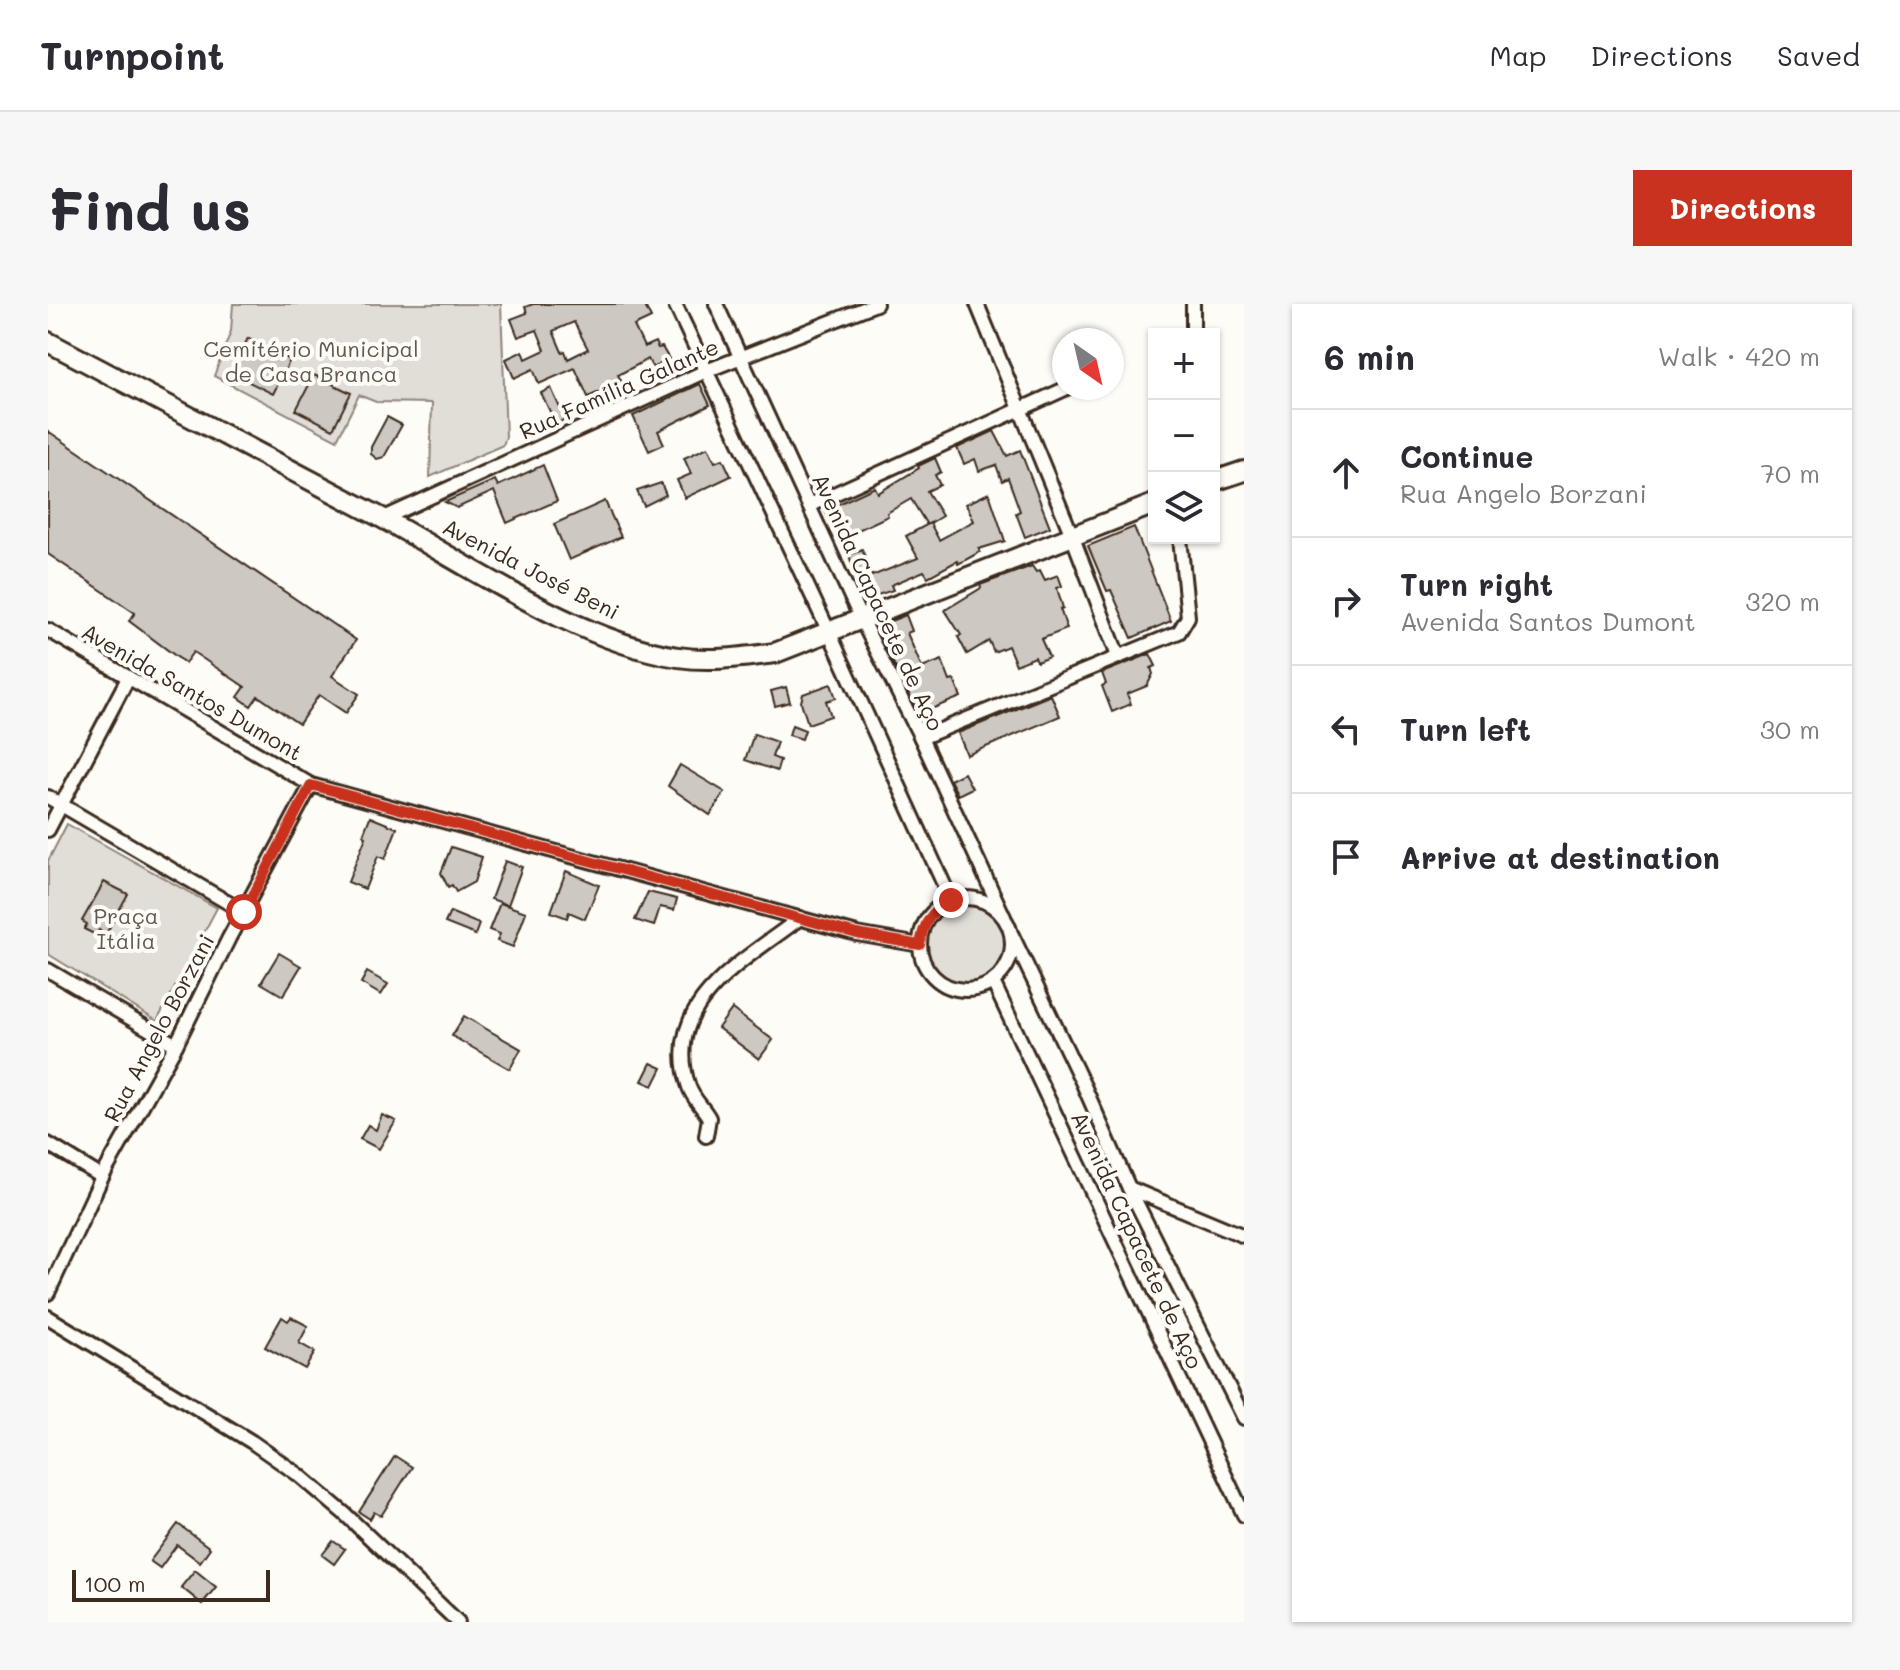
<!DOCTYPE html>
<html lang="en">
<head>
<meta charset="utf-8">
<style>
	:root { --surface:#fff; --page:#f7f7f7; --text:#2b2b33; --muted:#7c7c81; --line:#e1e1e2; --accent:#c8321e }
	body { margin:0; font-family:Mali,sans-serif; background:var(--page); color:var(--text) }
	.controls { position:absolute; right:24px; top:24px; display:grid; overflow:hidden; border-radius:0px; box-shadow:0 2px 6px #0004 }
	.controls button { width:72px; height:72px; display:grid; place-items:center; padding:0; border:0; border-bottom:2px solid var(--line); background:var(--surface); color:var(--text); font:40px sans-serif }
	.compass { position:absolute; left:1004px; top:24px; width:72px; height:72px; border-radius:50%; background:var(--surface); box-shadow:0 2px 6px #0004; rotate:146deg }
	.scale { position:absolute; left:24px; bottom:20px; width:198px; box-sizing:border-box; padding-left:8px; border:4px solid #3b2a1e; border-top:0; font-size:22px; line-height:28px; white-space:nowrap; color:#3b2a1e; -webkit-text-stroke:6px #fdfcf7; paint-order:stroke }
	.stop { position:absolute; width:24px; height:24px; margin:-18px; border:6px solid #c8321e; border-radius:50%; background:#fff }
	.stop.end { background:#c8321e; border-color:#fff; box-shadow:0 2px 8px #0008 }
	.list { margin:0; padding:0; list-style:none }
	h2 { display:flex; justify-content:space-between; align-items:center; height:104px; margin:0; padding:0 32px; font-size:34px }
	h2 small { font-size:26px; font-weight:400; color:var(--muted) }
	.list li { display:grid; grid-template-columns:52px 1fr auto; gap:24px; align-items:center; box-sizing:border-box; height:128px; padding:0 32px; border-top:2px solid var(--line) }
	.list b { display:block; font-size:30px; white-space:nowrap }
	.list p { margin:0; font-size:26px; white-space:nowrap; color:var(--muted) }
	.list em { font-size:26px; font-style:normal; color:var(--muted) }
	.icon { flex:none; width:44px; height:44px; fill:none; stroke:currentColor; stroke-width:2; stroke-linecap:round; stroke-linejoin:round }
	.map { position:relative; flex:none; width:1196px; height:1318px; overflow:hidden; border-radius:0px }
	header { display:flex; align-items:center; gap:48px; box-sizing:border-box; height:112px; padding:0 40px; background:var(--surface); border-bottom:2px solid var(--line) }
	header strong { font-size:38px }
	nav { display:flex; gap:44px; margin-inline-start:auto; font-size:28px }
	.intro { display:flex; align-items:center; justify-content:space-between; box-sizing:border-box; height:192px; padding:0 48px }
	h1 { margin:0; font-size:56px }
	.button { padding:20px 36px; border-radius:0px; background:var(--accent); color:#fff; font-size:28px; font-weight:700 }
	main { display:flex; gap:48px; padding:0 48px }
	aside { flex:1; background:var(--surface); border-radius:0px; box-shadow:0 2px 6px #0004 }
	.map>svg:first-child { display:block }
</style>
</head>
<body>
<header>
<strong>Turnpoint</strong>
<nav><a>Map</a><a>Directions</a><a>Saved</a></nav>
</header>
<div class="intro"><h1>Find us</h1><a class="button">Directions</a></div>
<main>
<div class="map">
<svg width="1196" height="1318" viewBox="0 0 1196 1318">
	<rect width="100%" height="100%" fill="#fdfcf7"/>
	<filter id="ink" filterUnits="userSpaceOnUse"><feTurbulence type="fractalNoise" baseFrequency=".0125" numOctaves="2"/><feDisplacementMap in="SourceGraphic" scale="16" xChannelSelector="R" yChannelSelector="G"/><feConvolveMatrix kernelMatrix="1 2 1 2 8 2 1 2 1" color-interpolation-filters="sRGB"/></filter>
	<g filter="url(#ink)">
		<g fill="#e1ded7" stroke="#8e847a" stroke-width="2">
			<polygon points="185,0 453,0 458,133 455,141 382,173 384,99 328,98 311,91 289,136 166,72 183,27"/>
			<polygon points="19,520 169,604 109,717 0,650 0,557"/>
			<circle cx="918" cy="640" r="41"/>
		</g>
		<g fill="#cdc8c2" stroke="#3b2a1e" stroke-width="2" fill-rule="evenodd">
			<path d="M 485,0 L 596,0 L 603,14 L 586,22 L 596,43 L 607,38 L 610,44 L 614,43 L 621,55 L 605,64 L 600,55 L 570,71 L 574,78 L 540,93 L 527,64 L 491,80 L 485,65 L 466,74 L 458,55 L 475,47 L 478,55 L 497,46 L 489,26 L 470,33 L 463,15 L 479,9 L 477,3 ZM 526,18 L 540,45 L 520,55 L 517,47 L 514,48 L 505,27 Z"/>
			<polygon points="200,34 242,56 225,90 183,69"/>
			<polygon points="266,71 303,89 285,125 248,106"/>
			<polygon points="652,80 662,101 610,127 616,140 601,147 585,112"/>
			<polygon points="503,84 517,115 508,120 493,89"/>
			<polygon points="339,113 354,121 336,153 329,155 323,150 323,143"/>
			<polygon points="0,127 308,336 284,372 311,390 298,409 271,391 251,420 210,392 203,402 190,393 197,383 145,348 137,359 81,317 87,309 0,250"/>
			<polygon points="946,127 959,152 972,146 1002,223 977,233 968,209 972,207 960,174 954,177 948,161 931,167 927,155 916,160 909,144"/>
			<polygon points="660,143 667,158 675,155 683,172 637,194 629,176 643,170 636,154"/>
			<polygon points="887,154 893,168 887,171 892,181 879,187 894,212 879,221 863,195 839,209 840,212 791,235 777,206 827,183 830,189 871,164 870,162"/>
			<polygon points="495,161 509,197 459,219 446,187 409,204 397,198 447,176 450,182"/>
			<polygon points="613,179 618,191 596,202 589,187"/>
			<polygon points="941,189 957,237 931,245 932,248 910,260 909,257 880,273 876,267 843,281 845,286 815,296 801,251 814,245 824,272 870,254 858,232 882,219 891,236 926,217 918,200"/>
			<polygon points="557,197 573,233 521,256 506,220"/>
			<polygon points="1086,223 1123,317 1084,334 1063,286 1059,287 1040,242"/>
			<polygon points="984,262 988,268 992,266 997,276 1010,271 1014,282 1009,284 1015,304 1012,305 1019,325 993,335 1001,353 989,358 987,353 968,361 960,342 946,348 941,337 919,350 910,333 913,331 897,306 933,284 932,281"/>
			<polygon points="858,311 864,327 859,329 874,364 894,356 902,377 906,376 913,393 871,410 827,323"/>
			<polygon points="1102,350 1108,362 1103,364 1105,370 1099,382 1079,390 1083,400 1064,408 1054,382 1058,380 1054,369"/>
			<polygon points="783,380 788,394 778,397 783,412 760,420 753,398 755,390"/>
			<polygon points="738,383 742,398 727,402 723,387"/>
			<polygon points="1003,391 1012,412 919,451 910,429"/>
			<polygon points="744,421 757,426 754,435 741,431"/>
			<polygon points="706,430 729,438 724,453 732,456 729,467 697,456"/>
			<polygon points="632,461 677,488 662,511 620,482"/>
			<polygon points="916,469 924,484 910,491 902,476"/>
			<polygon points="322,513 349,524 337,555 330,552 317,585 300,578 318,533 315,531"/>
			<polygon points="403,543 434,553 426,578 408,588 404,581 400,583 393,569"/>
			<polygon points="457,557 474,563 460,601 443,595"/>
			<polygon points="518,567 551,581 537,615 521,608 519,614 503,608"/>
			<polygon points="56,578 80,590 58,630 51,626 48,631 36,625 39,620 34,617"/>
			<polygon points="600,588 629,595 626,606 612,603 606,622 587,616"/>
			<polygon points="452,599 478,608 465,643 449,637 452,630 441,626"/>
			<polygon points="402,608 431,620 427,631 397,619"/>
			<polygon points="231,649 253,662 235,692 213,679"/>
			<polygon points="319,668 340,680 333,691 313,679"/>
			<polygon points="684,705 725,736 711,755 670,724"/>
			<polygon points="416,712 473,745 462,765 404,732"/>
			<polygon points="603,759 614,764 605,782 594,777"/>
			<polygon points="334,811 348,817 331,845 312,835 320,821 328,826"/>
			<polygon points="234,1013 240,1017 243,1013 260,1022 251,1039 267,1048 257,1065 217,1043"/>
			<polygon points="347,1152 364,1163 333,1212 326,1208 322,1215 311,1208"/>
			<polygon points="130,1220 162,1244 152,1258 129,1241 112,1264 102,1257"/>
			<polygon points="285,1237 297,1245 286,1260 274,1251"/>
			<polygon points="147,1266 168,1283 154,1300 133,1283"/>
		</g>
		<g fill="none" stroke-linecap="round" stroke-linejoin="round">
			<g stroke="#3b2a1e" stroke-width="18">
				<g id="street">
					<polyline points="627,0 781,328 903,596"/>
					<polyline points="668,0 813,315 873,434 956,613"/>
					<polyline points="929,0 1025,234 1070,352"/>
					<polyline points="1145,0 1145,30"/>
					<polyline points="762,201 1019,84"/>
					<polyline points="334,215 658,67 828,0"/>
					<polyline points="0,326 263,481 809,630 872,641"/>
					<polyline points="873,434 1131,328 1140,313 1132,234"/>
					<polyline points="0,493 196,608"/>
					<polyline points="0,526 80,374"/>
					<circle cx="918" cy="640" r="46"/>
					<polyline points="964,631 1036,782 1081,884 1196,1114"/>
					<polyline points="0,666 128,741"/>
					<polyline points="945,678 1196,1211"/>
					<path d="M 658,832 L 661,814 C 655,803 645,795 641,783 C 612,699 697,657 752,614"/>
					<polyline points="0,840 54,873"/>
					<polyline points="1081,884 1196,932"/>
					<polyline points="0,989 54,873 128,741 181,634 263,481"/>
					<polyline points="0,1013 204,1138 251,1171 297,1210 410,1318"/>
				</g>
			</g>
			<g stroke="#3b2a1e" stroke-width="24">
				<g id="secondary">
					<path d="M 0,38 C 111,97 223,155 334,214 C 422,262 531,338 630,353 C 663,358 695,353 727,349 L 1106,200"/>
					<polyline points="1166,177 1196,167"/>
				</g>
			</g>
			<use href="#street" stroke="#fdfcf7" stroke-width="12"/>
			<use href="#secondary" stroke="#fdfcf7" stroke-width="18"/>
		</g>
	</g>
	<g fill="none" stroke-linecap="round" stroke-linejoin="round" filter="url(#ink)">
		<path stroke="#c8321e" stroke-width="10" d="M 196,608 L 263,481 L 809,630 L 872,641 C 875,619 883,607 903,596"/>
	</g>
	<g text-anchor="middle" stroke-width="8" stroke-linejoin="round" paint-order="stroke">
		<g font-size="22" fill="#64574c" stroke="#fdfcf7">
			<text x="263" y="53">Cemitério Municipal<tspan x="263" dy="25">de Casa Branca</tspan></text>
			<text x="78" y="620">Praça<tspan x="78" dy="25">Itália</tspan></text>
		</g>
		<g font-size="22" fill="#3b2a1e" stroke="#fdfcf7">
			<text transform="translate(571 85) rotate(-24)" y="8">Rua Família Galante</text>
			<text transform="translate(483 265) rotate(27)" y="8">Avenida José Beni</text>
			<text transform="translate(830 298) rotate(65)" y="8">Avenida Capacete de Aço</text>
			<text transform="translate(144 388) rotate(30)" y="8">Avenida Santos Dumont</text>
			<text transform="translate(111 724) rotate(-62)" y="8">Rua Angelo Borzani</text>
			<text transform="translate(1089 936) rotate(65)" y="8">Avenida Capacete de Aço</text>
		</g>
	</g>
</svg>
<div class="controls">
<button>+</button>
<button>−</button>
<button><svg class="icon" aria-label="layers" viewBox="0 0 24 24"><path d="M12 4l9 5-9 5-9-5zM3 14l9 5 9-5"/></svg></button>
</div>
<svg class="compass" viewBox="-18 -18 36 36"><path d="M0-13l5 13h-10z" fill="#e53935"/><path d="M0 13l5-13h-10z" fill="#7c7c81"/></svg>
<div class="scale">100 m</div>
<div class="stop" style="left:196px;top:608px"></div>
<div class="stop end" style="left:903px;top:596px"></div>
</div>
<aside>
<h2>6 min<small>Walk · 420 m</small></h2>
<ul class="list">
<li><svg class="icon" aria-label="ahead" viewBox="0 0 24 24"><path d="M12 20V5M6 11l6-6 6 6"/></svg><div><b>Continue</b><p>Rua Angelo Borzani</p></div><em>70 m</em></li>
<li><svg class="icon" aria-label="right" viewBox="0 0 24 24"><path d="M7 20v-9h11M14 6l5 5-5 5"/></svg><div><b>Turn right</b><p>Avenida Santos Dumont</p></div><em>320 m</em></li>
<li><svg class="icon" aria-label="left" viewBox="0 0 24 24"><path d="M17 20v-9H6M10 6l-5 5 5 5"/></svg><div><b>Turn left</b></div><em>30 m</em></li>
<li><svg class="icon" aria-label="arrive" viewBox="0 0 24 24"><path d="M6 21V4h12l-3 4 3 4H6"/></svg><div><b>Arrive at destination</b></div></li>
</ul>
</aside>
</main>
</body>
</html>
